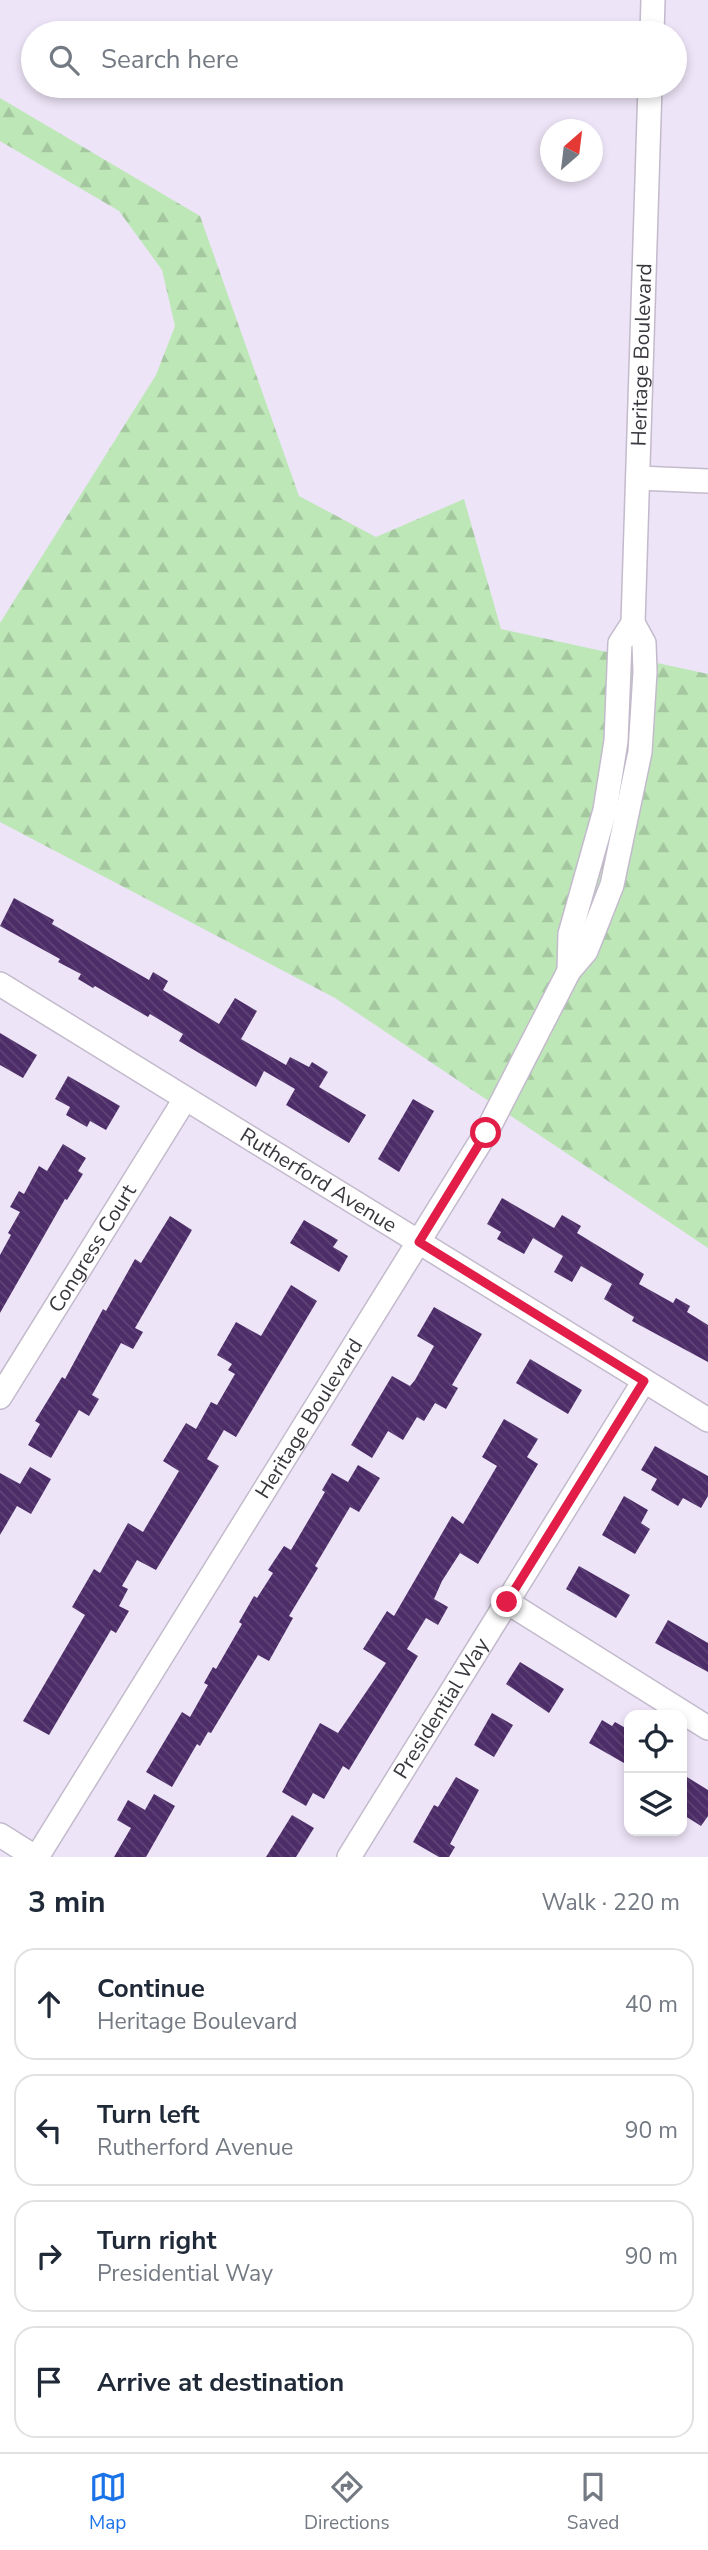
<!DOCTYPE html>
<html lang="en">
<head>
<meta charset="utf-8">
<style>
	:root { --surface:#fff; --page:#f6f6f7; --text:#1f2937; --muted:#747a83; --line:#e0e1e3; --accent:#1a73e8 }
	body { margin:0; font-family:"Nunito Sans",sans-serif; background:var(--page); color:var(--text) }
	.controls { position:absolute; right:21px; bottom:21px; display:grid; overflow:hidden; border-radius:14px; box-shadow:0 4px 10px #0003 }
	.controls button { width:63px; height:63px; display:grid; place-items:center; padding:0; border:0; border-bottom:2px solid var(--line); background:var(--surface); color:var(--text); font:35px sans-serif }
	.compass { position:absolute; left:540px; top:119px; width:63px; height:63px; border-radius:50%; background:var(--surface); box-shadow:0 4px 10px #0003; rotate:28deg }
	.stop { position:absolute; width:21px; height:21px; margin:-16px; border:5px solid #e11d48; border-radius:50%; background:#fff }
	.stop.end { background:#e11d48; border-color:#fff; box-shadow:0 2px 7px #0008 }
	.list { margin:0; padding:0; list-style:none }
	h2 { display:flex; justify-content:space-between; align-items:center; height:91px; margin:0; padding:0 28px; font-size:30px }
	h2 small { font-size:23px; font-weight:400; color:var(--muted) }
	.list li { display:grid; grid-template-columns:46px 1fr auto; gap:21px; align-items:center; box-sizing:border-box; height:112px; margin:0 14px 14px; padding:0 14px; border:2px solid var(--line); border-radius:21px }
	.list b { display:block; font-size:26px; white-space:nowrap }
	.list p { margin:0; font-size:23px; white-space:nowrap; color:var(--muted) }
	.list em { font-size:23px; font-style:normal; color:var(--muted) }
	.icon { flex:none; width:38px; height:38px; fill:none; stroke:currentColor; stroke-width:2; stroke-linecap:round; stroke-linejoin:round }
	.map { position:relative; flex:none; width:708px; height:1857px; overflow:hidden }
	.search { position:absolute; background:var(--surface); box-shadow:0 4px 10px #0003; left:21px; right:21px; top:21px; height:77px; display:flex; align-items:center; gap:18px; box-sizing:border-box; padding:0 24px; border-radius:38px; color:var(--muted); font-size:26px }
	.sheet { height:595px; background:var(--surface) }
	nav { display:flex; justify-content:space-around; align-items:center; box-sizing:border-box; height:98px; border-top:2px solid var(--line); background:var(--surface); font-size:19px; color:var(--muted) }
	nav a { display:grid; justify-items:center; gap:4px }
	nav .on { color:var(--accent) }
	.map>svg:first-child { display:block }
</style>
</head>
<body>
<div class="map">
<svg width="708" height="1857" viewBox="0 0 708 1857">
	<defs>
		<pattern id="forest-firs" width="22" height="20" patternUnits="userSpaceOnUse" patternTransform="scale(1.75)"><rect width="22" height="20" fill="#bee7b8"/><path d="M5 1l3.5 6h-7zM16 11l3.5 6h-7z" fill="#a4c79f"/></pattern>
		<pattern id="building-back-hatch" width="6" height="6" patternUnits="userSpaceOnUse" patternTransform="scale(1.75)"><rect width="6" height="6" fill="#4d2d68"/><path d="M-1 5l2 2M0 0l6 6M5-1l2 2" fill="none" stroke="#5f4476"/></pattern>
	</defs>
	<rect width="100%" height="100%" fill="#ede4f7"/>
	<polygon fill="url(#forest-firs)" points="0,98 200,216 299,496 376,537 464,499 501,629 708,674 708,1248 335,998 0,822 0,623 156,375 175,326 162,270 119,211 0,141"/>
	<g fill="url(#building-back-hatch)">
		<polygon points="14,898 54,920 52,924 149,980 153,972 168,981 163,990 219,1024 235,998 257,1011 241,1039 286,1065 290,1057 309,1067 312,1062 328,1072 319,1087 366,1115 349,1143 286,1105 295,1089 264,1071 256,1087 179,1041 183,1034 150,1014 148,1017 95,986 93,988 78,979 81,974 58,962 60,959 0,926"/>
		<polygon points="0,1033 37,1055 23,1078 0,1065"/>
		<polygon points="68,1076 120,1106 106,1130 90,1121 87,1127 66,1115 70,1107 55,1099"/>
		<polygon points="413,1099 434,1111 399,1172 378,1159"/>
		<polygon points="63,1144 86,1158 78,1171 83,1174 67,1200 65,1199 0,1313 0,1255 11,1235 8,1233 20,1212 10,1207 19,1191 24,1194 39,1166 47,1171"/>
		<polygon points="502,1198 554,1228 562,1215 581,1226 577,1233 644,1274 639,1284 673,1303 676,1298 690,1306 687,1312 708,1325 708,1362 632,1321 634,1317 604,1299 612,1284 581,1266 572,1282 554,1272 563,1256 533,1238 524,1254 497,1239 501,1232 487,1224"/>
		<polygon points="170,1216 192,1230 135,1328 143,1332 133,1349 121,1343 92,1395 99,1399 89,1416 79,1410 51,1458 28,1445 40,1424 35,1421 62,1377 65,1379 103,1309 106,1311 135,1259 141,1263"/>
		<polygon points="304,1220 338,1240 333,1247 348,1256 339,1272 290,1243"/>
		<polygon points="291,1285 317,1301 236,1437 224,1430 207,1459 219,1466 156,1570 137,1560 122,1586 128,1589 119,1606 129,1611 116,1633 111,1630 49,1735 23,1721 85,1615 72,1607 94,1569 100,1573 128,1523 143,1532 179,1471 163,1461 186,1423 196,1429 211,1402 217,1405 235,1374 228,1370 232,1364 217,1355 236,1322 261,1336"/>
		<polygon points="434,1307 482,1334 452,1385 458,1388 446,1409 435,1403 424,1421 417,1417 403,1440 388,1431 372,1458 351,1445 392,1376 410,1386 415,1380 434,1346 417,1336"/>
		<polygon points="530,1359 582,1390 568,1414 516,1383"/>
		<polygon points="504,1419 538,1439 527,1457 538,1464 478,1564 460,1553 442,1581 434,1599 448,1607 438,1625 426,1618 407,1649 418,1656 349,1770 343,1766 324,1799 313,1793 306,1806 282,1792 320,1723 338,1733 386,1663 363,1649 387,1611 394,1616 452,1516 463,1524 497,1466 482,1457"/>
		<polygon points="655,1446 708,1476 708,1496 701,1508 683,1498 678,1506 651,1490 657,1479 641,1470"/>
		<polygon points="358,1465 380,1478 359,1512 350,1507 315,1566 318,1568 289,1616 293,1618 269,1661 258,1655 211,1733 208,1732 200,1746 197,1744 172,1787 146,1772 182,1712 190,1717 208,1685 204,1683 213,1667 216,1669 242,1624 239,1622 254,1596 257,1598 273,1573 268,1570 284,1546 291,1550 325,1492 322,1490 332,1473 348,1482"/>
		<polygon points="30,1467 51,1479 31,1514 17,1506 0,1535 0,1473 20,1484"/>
		<polygon points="624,1496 648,1510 641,1523 650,1529 635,1554 602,1535"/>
		<polygon points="579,1566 630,1595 616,1618 566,1589"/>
		<polygon points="668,1620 708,1643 708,1672 655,1643"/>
		<polygon points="520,1662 564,1689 549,1713 506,1684"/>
		<polygon points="492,1713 513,1725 494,1757 474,1745"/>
		<polygon points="602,1720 612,1726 615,1722 629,1730 629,1754 624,1763 589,1743"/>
		<polygon points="682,1774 708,1790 708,1816 701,1826 682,1814"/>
		<polygon points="456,1777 479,1790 450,1844 455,1847 449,1857 439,1857 413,1842 434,1805 438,1807"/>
		<polygon points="154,1794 175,1806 146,1857 114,1857 131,1828 117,1820 128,1800 145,1810"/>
		<polygon points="292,1815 314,1828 296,1857 266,1857"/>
	</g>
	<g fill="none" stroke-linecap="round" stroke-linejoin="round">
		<g stroke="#c3bacc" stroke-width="26">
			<g id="street">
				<polyline points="652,33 653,0"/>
				<polyline points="638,478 708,481"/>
				<path id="s1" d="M 569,971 L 570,934 L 605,810 L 616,741 L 620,643 L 633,623 L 650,86"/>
				<path id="s2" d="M 0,984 L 708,1420"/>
				<path id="s3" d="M 0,1397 L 185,1099"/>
				<polyline points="507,1602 708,1728"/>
				<polyline points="0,1835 35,1857"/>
				<path id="s4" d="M 37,1857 L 486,1133 L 569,971 L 586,951 L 612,885 L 640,752 L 645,672 L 644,643 L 633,623"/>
				<path id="s5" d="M 349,1857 L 644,1381"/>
			</g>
		</g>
		<use href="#street" stroke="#fff" stroke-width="23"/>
	</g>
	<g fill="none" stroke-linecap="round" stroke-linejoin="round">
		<polyline stroke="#e11d48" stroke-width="9" points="486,1133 419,1242 644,1381 507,1602"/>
	</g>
	<g text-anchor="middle" stroke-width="7" stroke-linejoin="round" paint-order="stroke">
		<g font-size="21" fill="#3a373e" stroke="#f8f3fe">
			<text dy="7" stroke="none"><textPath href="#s1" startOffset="626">Heritage Boulevard</textPath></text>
			<text dy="7" stroke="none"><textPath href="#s2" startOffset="374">Rutherford Avenue</textPath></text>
			<text dy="7" stroke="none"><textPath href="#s3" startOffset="175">Congress Court</textPath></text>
			<text dy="7" stroke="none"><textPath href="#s4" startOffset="516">Heritage Boulevard</textPath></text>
			<text dy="7" stroke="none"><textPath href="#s5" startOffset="175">Presidential Way</textPath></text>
		</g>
	</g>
</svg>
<div class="controls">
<button><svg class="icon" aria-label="locate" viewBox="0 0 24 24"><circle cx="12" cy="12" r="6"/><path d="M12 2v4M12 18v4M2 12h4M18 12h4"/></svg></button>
<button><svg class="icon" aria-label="layers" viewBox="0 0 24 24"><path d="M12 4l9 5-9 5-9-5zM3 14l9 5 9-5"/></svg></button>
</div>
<svg class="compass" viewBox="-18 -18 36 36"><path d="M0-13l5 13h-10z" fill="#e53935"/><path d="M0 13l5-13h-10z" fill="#747a83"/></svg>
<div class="stop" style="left:486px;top:1133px"></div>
<div class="stop end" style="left:507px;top:1602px"></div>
<div class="search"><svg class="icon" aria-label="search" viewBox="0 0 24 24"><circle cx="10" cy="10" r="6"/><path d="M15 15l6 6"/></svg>Search here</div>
</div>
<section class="sheet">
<h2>3 min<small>Walk · 220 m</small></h2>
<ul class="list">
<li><svg class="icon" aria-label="ahead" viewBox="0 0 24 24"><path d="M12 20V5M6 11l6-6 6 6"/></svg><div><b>Continue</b><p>Heritage Boulevard</p></div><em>40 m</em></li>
<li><svg class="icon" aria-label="left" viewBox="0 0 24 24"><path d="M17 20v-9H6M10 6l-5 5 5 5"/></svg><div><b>Turn left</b><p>Rutherford Avenue</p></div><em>90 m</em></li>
<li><svg class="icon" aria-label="right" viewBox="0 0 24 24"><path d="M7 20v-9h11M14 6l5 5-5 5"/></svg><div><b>Turn right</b><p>Presidential Way</p></div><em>90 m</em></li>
<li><svg class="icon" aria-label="arrive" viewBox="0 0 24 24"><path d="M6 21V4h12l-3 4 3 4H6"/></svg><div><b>Arrive at destination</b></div></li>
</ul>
</section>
<nav>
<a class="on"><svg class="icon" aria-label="map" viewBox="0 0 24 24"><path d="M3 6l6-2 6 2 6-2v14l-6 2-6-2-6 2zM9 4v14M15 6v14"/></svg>Map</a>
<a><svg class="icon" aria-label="directions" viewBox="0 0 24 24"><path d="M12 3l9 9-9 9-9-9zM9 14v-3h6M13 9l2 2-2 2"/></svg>Directions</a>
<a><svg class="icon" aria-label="saved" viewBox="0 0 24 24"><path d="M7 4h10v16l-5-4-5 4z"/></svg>Saved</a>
</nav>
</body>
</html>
